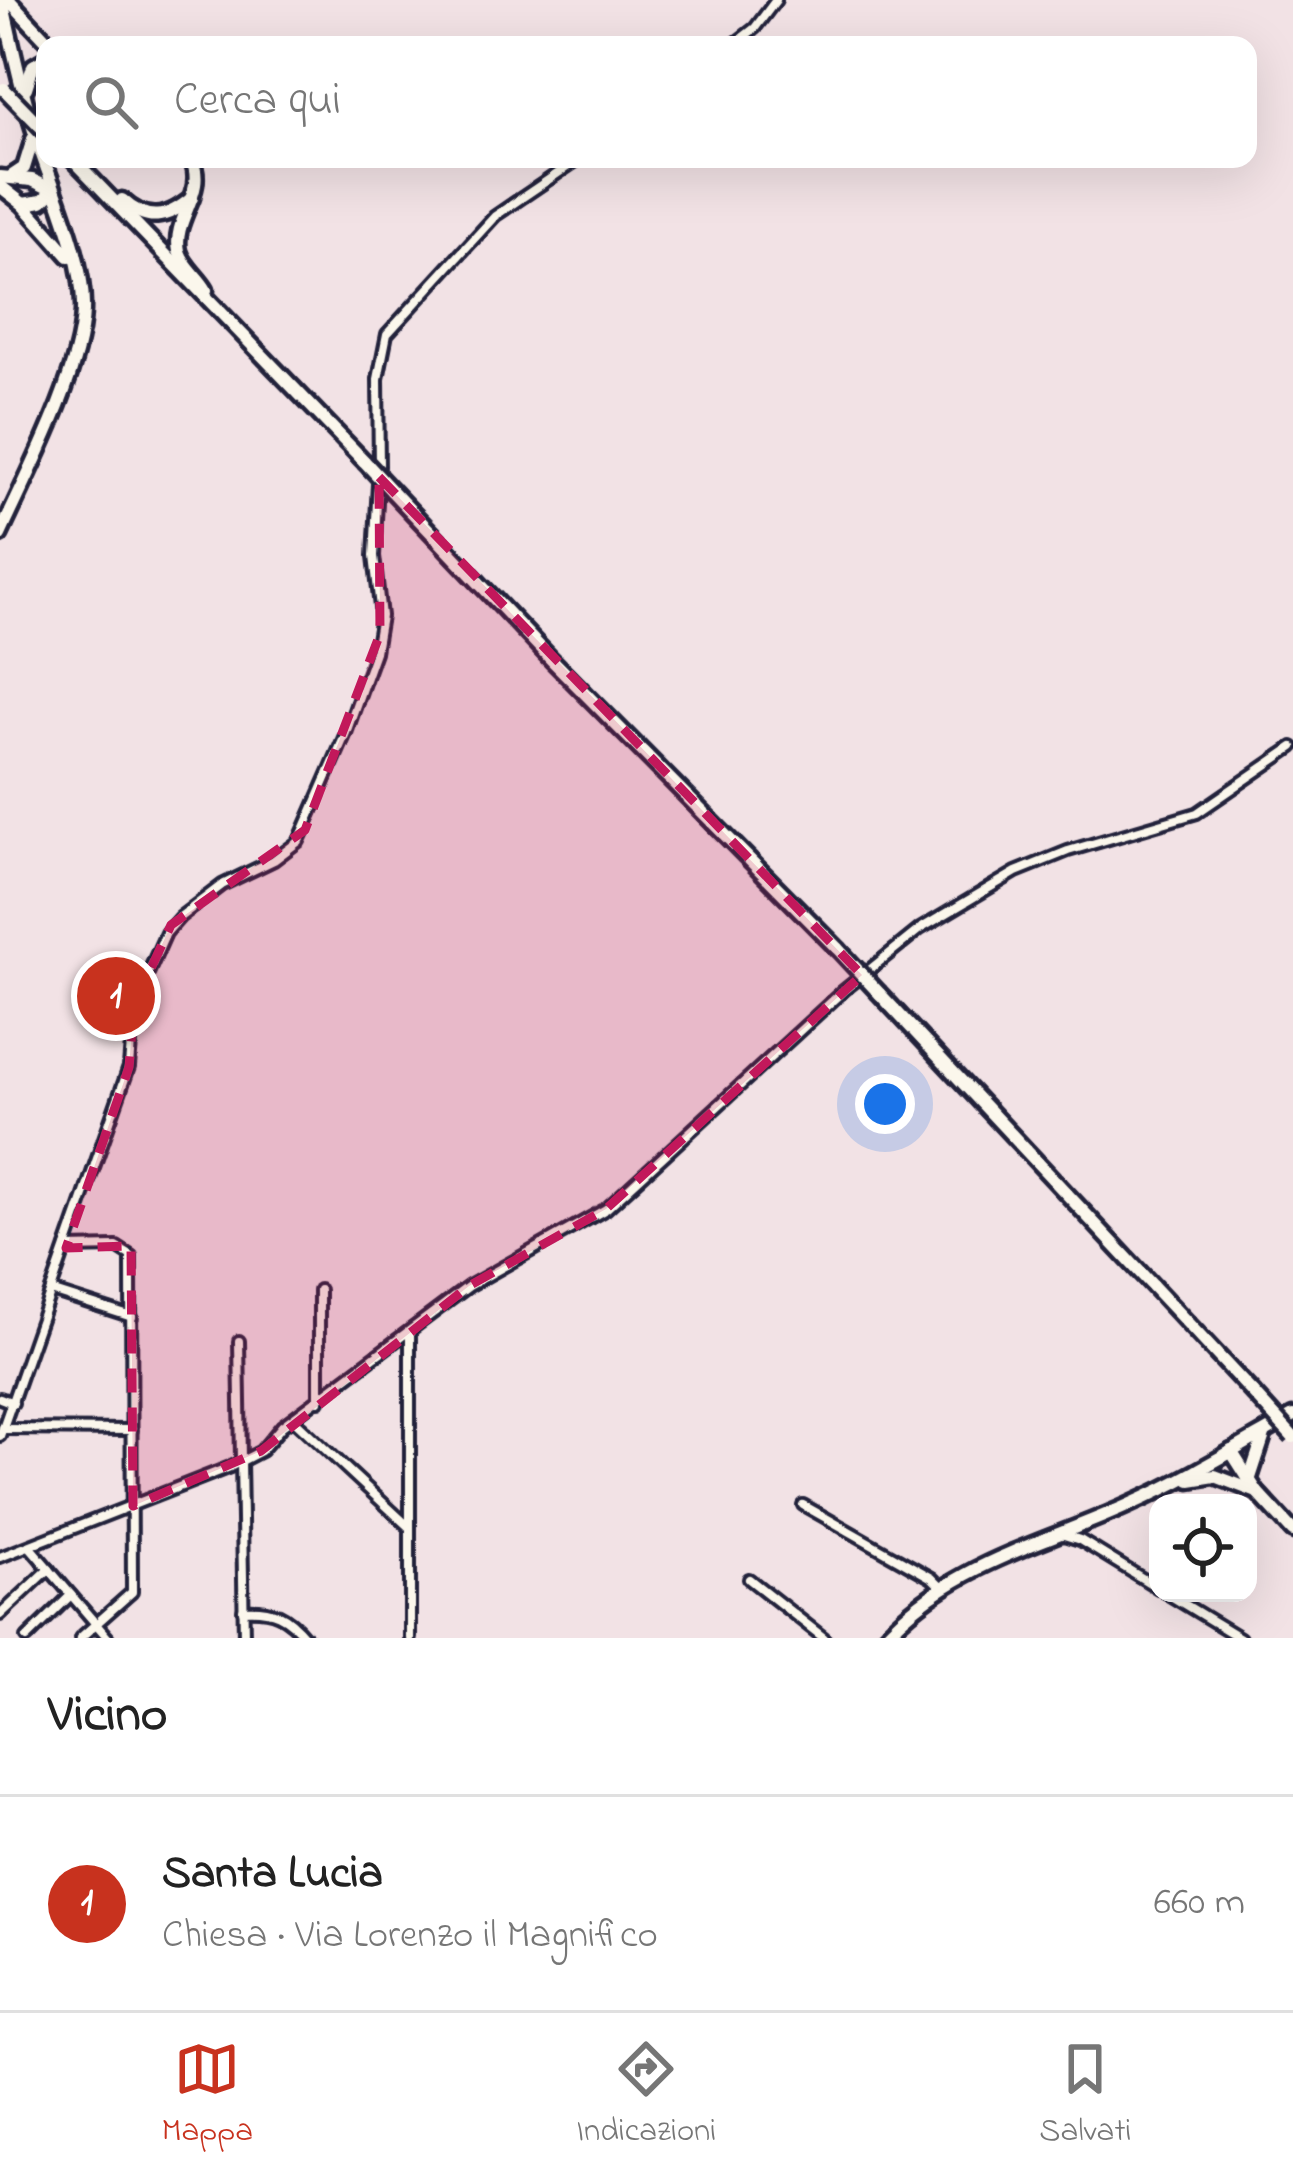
<!DOCTYPE html>
<html lang="it">
<head>
<meta charset="utf-8">
<style>
	:root { --surface:#fff; --page:#f6f6f6; --text:#222; --muted:#767676; --line:#e0e0e0; --accent:#c8321e }
	body { margin:0; font-family:"Indie Flower",sans-serif; background:var(--page); color:var(--text) }
	.controls { position:absolute; right:36px; bottom:36px; display:grid; overflow:hidden; border-radius:24px; box-shadow:0 12px 48px #0002 }
	.controls button { width:108px; height:108px; display:grid; place-items:center; padding:0; border:0; border-bottom:3px solid var(--line); background:var(--surface); color:var(--text); font:60px sans-serif }
	.you { position:absolute; left:885px; top:1104px; width:42px; height:42px; margin:-30px; border:9px solid #fff; border-radius:50%; background:#1a73e8; box-shadow:0 0 0 18px #1a73e833 }
	.badge { display:grid; place-items:center; width:78px; height:78px; border-radius:50%; background:var(--accent); color:#fff; font-size:39px; font-weight:700 }
	.pin { position:absolute; translate:-50% -50%; border:6px solid #fff; box-shadow:0 3px 12px #0006 }
	.list { margin:0; padding:0; list-style:none }
	h2 { display:flex; justify-content:space-between; align-items:center; height:156px; margin:0; padding:0 48px; font-size:51px }
	h2 small { font-size:39px; font-weight:400; color:var(--muted) }
	.list li { display:grid; grid-template-columns:78px 1fr auto; gap:36px; align-items:center; box-sizing:border-box; height:216px; padding:0 48px; border-top:3px solid var(--line) }
	.list b { display:block; font-size:45px; white-space:nowrap }
	.list p { margin:0; font-size:39px; white-space:nowrap; color:var(--muted) }
	.list em { font-size:39px; font-style:normal; color:var(--muted) }
	.icon { flex:none; width:66px; height:66px; fill:none; stroke:currentColor; stroke-width:2; stroke-linecap:round; stroke-linejoin:round }
	.map { position:relative; flex:none; width:1293px; height:1638px; overflow:hidden }
	.search { position:absolute; background:var(--surface); box-shadow:0 12px 48px #0002; left:36px; right:36px; top:36px; height:132px; display:flex; align-items:center; gap:30px; box-sizing:border-box; padding:0 42px; border-radius:24px; color:var(--muted); font-size:45px }
	.sheet { height:372px; background:var(--surface) }
	nav { display:flex; justify-content:space-around; align-items:center; box-sizing:border-box; height:168px; border-top:3px solid var(--line); background:var(--surface); font-size:33px; color:var(--muted) }
	nav a { display:grid; justify-items:center; gap:6px }
	nav .on { color:var(--accent) }
	.map>svg:first-child { display:block }
</style>
</head>
<body>
<div class="map">
<svg width="1293" height="1638" viewBox="0 0 1293 1638">
	<rect width="100%" height="100%" fill="#f2e2e5"/>
	<filter id="ink" filterUnits="userSpaceOnUse"><feTurbulence type="fractalNoise" baseFrequency=".00833" numOctaves="2"/><feDisplacementMap in="SourceGraphic" scale="24" xChannelSelector="R" yChannelSelector="G"/><feConvolveMatrix kernelMatrix="1 2 1 2 8 2 1 2 1" color-interpolation-filters="sRGB"/></filter>
	<g filter="url(#ink)">
		<g fill="none" stroke-linecap="round" stroke-linejoin="round">
			<g stroke="#22223b" stroke-width="16">
				<g id="street">
					<polyline points="733,45 755,28 776,0"/>
					<polyline points="66,1248 117,1247 131,1256 132,1592 80,1638"/>
					<polyline points="319,1290 319,1401"/>
					<polyline points="51,1291 132,1317"/>
					<polyline points="410,1334 410,1638"/>
					<polyline points="239,1341 244,1638"/>
					<polyline points="0,1398 13,1403"/>
					<polyline points="293,1419 409,1527"/>
					<polyline points="3,1429 132,1430"/>
					<polyline points="0,1436 129,1067 134,1005 166,933 180,917 222,885 274,860 299,841 346,733 375,652 381,616 374,556 379,466 378,379 387,334 495,216 579,159"/>
					<polyline points="803,1505 932,1578 940,1586"/>
					<polyline points="1064,1535 1080,1540 1158,1588"/>
					<polyline points="30,1547 108,1638"/>
					<polyline points="0,1557 230,1467 261,1451 282,1426 469,1286 606,1209 843,991 920,929 1016,872 1068,851 1197,813 1293,747"/>
					<polyline points="749,1579 824,1638"/>
					<polyline points="1166,1593 1240,1638"/>
					<path d="M 243,1610 C 273,1608 287,1615 306,1638"/>
					<polyline points="0,1615 49,1569"/>
					<polyline points="27,1638 71,1595"/>
				</g>
			</g>
			<g stroke="#22223b" stroke-width="21">
				<g id="secondary">
					<polyline points="9,0 51,45"/>
					<polyline points="26,88 33,66 45,59"/>
					<polyline points="73,159 365,462"/>
					<path d="M 191,159 C 208,192 172,218 179,251 C 183,266 199,277 206,290"/>
					<polyline points="12,176 24,168 33,139"/>
					<polyline points="0,177 32,180 53,190"/>
					<polyline points="0,186 23,204 69,256"/>
					<path d="M 122,200 C 147,223 167,219 192,198"/>
					<polyline points="23,204 42,201 53,190"/>
					<polyline points="391,490 552,660 838,949"/>
					<path d="M 0,535 C 27,476 81,373 83,311 C 85,257 51,186 35,134 C 21,90 12,45 2,0"/>
					<polyline points="879,993 1253,1393"/>
					<polyline points="1231,1451 1257,1492 1293,1531"/>
					<polyline points="1250,1478 1264,1435"/>
					<polyline points="1190,1480 1215,1476 1257,1492"/>
					<path d="M 883,1638 C 951,1563 1042,1545 1131,1504 C 1187,1479 1240,1446 1293,1416"/>
				</g>
			</g>
			<use href="#street" stroke="#fbf7ec" stroke-width="8"/>
			<use href="#secondary" stroke="#fbf7ec" stroke-width="12"/>
			<g stroke="#22223b" stroke-width="21" stroke-linecap="butt">
				<g id="secondary-bridge">
					<polyline points="4,89 45,131"/>
					<polyline points="365,462 391,490"/>
					<polyline points="838,949 879,993"/>
					<polyline points="1253,1393 1293,1437"/>
				</g>
			</g>
			<use href="#secondary-bridge" stroke="#fbf7ec" stroke-width="12"/>
		</g>
	</g>
	<path fill="#c2185b" fill-opacity="0.2" stroke="#c2185b" stroke-width="9" stroke-dasharray="24 15" stroke-linejoin="round" d="M 379,477 L 862,975 L 606,1209 L 469,1286 L 261,1451 L 133,1506 L 131,1246 L 66,1248 L 129,1067 L 134,1005 L 171,925 L 305,830 L 380,634 Z"/>
</svg>
<div class="controls">
<button><svg class="icon" aria-label="locate" viewBox="0 0 24 24"><circle cx="12" cy="12" r="6"/><path d="M12 2v4M12 18v4M2 12h4M18 12h4"/></svg></button>
</div>
<div class="you"></div>
<div class="pin badge" style="left:116px;top:996px">1</div>
<div class="search"><svg class="icon" aria-label="search" viewBox="0 0 24 24"><circle cx="10" cy="10" r="6"/><path d="M15 15l6 6"/></svg>Cerca qui</div>
</div>
<section class="sheet">
<h2>Vicino<small></small></h2>
<ul class="list">
<li><span class="badge">1</span><div><b>Santa Lucia</b><p>Chiesa · Via Lorenzo il Magnifico</p></div><em>660 m</em></li>
</ul>
</section>
<nav>
<a class="on"><svg class="icon" aria-label="map" viewBox="0 0 24 24"><path d="M3 6l6-2 6 2 6-2v14l-6 2-6-2-6 2zM9 4v14M15 6v14"/></svg>Mappa</a>
<a><svg class="icon" aria-label="directions" viewBox="0 0 24 24"><path d="M12 3l9 9-9 9-9-9zM9 14v-3h6M13 9l2 2-2 2"/></svg>Indicazioni</a>
<a><svg class="icon" aria-label="saved" viewBox="0 0 24 24"><path d="M7 4h10v16l-5-4-5 4z"/></svg>Salvati</a>
</nav>
</body>
</html>
